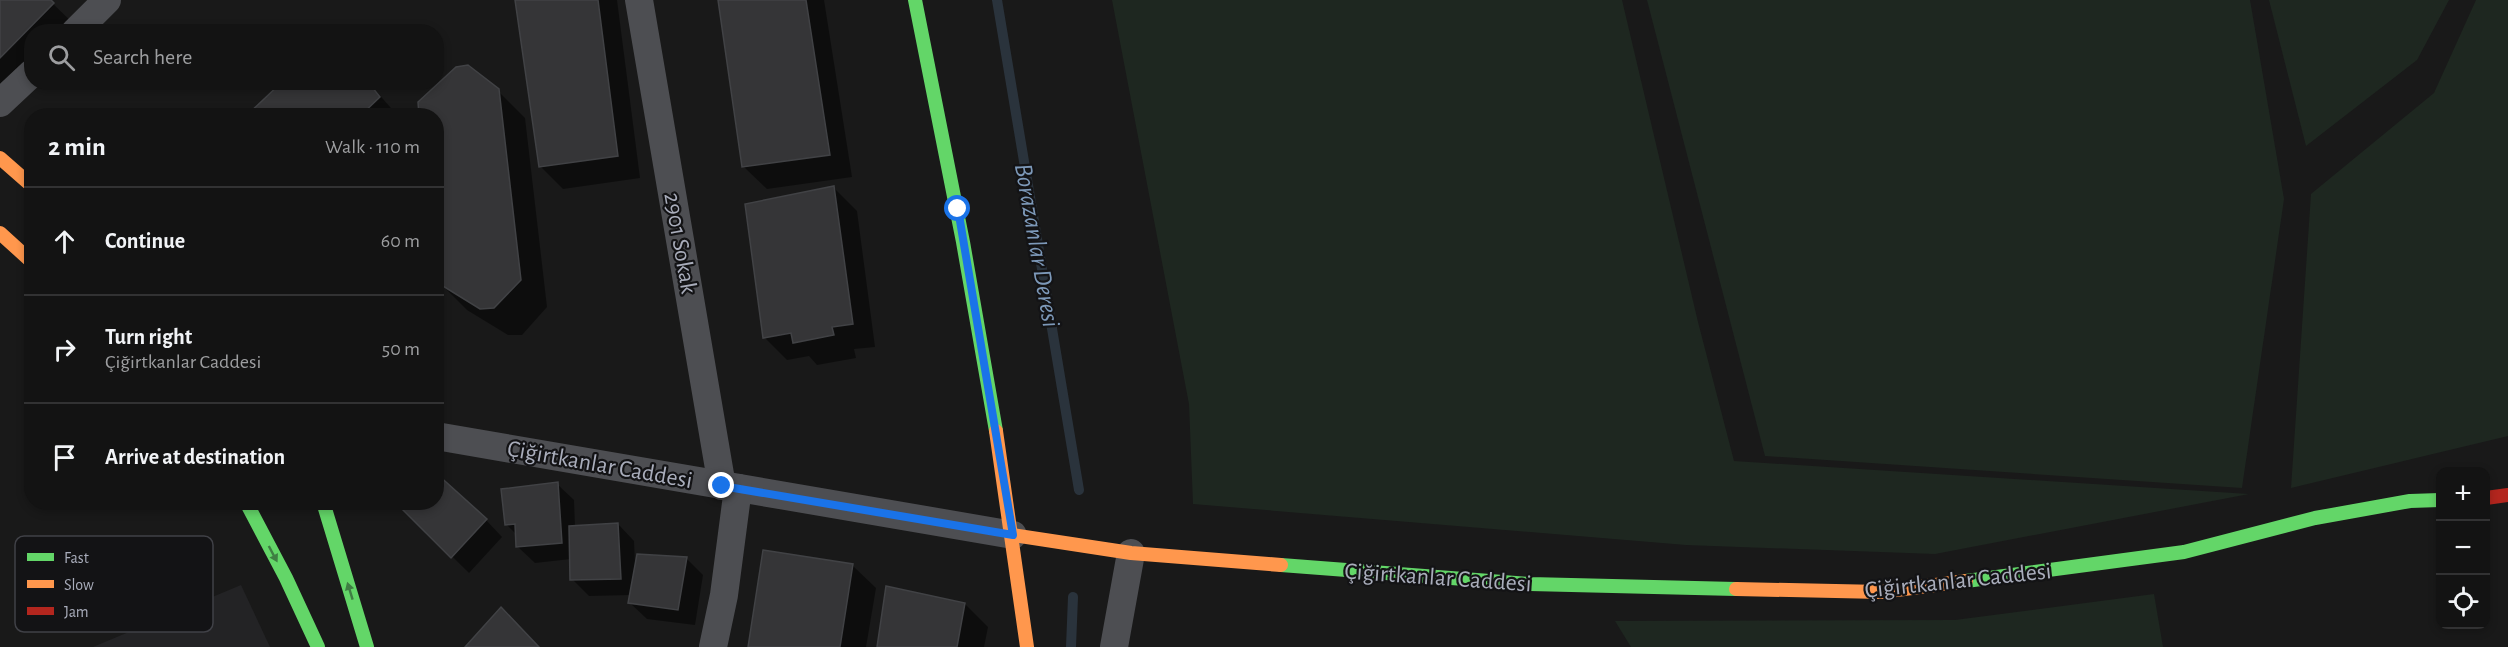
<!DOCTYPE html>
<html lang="en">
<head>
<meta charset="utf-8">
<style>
	:root { --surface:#131313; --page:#1c1c1c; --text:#f1f3f6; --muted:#9d9ea0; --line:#323233 }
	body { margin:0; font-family:"Alegreya Sans",sans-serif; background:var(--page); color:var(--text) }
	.controls { position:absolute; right:18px; bottom:18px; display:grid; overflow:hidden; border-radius:12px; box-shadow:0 3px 9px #0003 }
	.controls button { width:54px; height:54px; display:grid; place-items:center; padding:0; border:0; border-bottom:2px solid var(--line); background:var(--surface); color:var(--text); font:30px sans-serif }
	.stop { position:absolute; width:18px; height:18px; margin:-14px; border:4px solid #1a73e8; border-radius:50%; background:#fff }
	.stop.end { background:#1a73e8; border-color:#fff; box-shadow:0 2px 6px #0008 }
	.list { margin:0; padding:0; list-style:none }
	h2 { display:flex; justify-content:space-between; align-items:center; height:78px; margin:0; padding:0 24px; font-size:26px }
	h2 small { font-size:20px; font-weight:400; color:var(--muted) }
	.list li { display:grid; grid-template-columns:39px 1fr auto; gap:18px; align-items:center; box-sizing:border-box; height:108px; padding:0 24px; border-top:2px solid var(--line) }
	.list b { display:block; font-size:22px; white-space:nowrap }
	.list p { margin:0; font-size:20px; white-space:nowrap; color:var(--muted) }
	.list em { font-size:20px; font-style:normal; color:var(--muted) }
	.icon { flex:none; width:33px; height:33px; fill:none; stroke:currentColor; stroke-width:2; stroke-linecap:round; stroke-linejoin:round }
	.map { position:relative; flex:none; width:2508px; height:647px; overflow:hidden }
	.search { position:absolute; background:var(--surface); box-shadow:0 3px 9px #0003; left:24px; top:24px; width:420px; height:66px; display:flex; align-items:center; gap:15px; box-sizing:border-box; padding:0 21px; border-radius:24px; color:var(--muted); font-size:22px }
	.panel { position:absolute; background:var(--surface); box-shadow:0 3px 9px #0003; left:24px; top:108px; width:420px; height:402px; border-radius:24px }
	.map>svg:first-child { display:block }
</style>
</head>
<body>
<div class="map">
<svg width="2508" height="647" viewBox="0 0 2508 647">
	<rect width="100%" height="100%" fill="#191919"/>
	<polygon fill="#232325" points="241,585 270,647 93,647"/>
	<g fill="#1e2720">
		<polygon points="1112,0 1622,0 1698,322 1734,461 2249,494 1935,554 1686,545 1193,504 1189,404"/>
		<polygon points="1647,0 2250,0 2284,199 2242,488 1765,456"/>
		<polygon points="2269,0 2449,0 2417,60 2306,146"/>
		<polygon points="2476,0 2508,0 2508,436 2291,488 2311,194 2434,93"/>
		<polygon points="2154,594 2163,647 1631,647 1615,621 1955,620"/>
	</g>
	<g fill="#0007">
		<polygon points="0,0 49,0 76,26 71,32 32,32 32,72 0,104"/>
		<polygon points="516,0 617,0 640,178 563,189 540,166"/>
		<polygon points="720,0 824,0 852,177 767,189 744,167"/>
		<polygon points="368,82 398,116 248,116"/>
		<polygon points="498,91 525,118 547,307 522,335 508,335 467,310 440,283 436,272 436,116"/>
		<polygon points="834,188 857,211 875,347 854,349 856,358 817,365 809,356 787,360 764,337"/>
		<polygon points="557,484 574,500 575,527 618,524 634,541 635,564 686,558 703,575 695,625 647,619 630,603 631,595 589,596 572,579 571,559 535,563 518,547 517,535 506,524"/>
		<polygon points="403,508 486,520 502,537 469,573"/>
		<polygon points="853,566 876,588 866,647 750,647"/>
		<polygon points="965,604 988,627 984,647 878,647"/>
	</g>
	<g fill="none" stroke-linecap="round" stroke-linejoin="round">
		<g stroke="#2a333c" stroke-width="10">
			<polyline points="997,0 1079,490"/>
			<polyline points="1071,647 1073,597"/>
		</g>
	</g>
	<g fill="#353537" stroke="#414245" stroke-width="1.5">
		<polygon points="0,0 51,0 54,3 0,58"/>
		<polygon points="515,0 598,0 618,156 539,167"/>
		<polygon points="718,0 806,0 830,155 742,167"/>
		<polygon points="468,65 499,89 521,280 494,308 480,309 438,283 436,116 419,116 418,102 456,67"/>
		<polygon points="282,82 368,82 380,97 360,116 246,116"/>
		<polygon points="834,186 853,324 832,327 834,335 793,343 791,333 763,338 745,204"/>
		<polygon points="436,473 487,519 451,558 401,508 406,502 436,502"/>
		<polygon points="558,482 562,543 516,547 515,524 505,525 501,489"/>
		<polygon points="618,523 621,579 570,580 569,526"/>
		<polygon points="763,550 853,564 840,647 748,647"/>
		<polygon points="637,554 687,557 678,610 628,603"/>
		<polygon points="886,586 965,603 957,647 877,647"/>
		<polygon points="501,607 539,647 465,647"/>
	</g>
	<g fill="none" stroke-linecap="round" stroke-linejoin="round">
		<g stroke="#4d4e52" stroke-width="28">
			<polyline points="639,0 722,486"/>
			<polyline points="75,32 107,0"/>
			<polyline points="0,103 32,73"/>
			<polyline points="436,436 1013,535"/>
			<polyline points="713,647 724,595 738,488"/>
			<polyline points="1114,647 1131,553"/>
		</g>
		<g stroke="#63d668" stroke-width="14">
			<polyline points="915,0 963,242 996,431"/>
			<polyline points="246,502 286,578 318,647"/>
			<polyline points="323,502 367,647"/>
			<polyline points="1281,565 1530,584 1736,589"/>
			<polyline points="1966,581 2184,552 2315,518 2410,501 2440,500"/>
		</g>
		<g stroke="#ff974d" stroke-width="14">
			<polyline points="0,158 32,186"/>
			<polyline points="0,233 32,262"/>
			<polyline points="996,431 1027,647"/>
			<polyline points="1013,535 1131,553 1281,565"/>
			<polyline points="1736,589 1881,592 1966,581"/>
		</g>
		<polyline stroke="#b3261e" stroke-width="14" points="2486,498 2508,495"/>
	</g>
	<defs><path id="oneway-solid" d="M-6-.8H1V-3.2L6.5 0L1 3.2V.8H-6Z" transform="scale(1.5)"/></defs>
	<g fill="#3f7e43">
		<use href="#oneway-solid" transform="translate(273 554) rotate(62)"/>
		<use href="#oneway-solid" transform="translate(350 591) rotate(-107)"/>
	</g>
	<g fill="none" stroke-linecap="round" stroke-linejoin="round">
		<polyline stroke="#1a73e8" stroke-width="8" points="722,486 1013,535 958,209"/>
	</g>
	<g text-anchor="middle" stroke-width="4.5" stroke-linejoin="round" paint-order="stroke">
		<g font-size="24" fill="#a9adbb" stroke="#131315">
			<text transform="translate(681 243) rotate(80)" y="8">2901 Sokak</text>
			<text transform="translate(600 464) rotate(10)" y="8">Çiğirtkanlar Caddesi</text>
			<text transform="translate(1438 577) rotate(4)" y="8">Çiğirtkanlar Caddesi</text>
			<text transform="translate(1958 580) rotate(-6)" y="8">Çiğirtkanlar Caddesi</text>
		</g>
		<g font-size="26" font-style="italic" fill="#7d99b9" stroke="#131315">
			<text transform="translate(1038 245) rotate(80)" y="9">Borazanlar Deresi</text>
		</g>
	</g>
	<rect x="15" y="536" width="198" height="96" rx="9" fill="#131315" stroke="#404147" stroke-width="1.5"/>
	<rect x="27" y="553" width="27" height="8" fill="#63d668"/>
	<rect x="27" y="580" width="27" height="8" fill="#ff974d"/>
	<rect x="27" y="607" width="27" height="8" fill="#b3261e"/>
	<g font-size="16" fill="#a9adbb">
		<text x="64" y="563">Fast</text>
		<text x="64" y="590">Slow</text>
		<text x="64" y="617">Jam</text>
	</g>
</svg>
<div class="controls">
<button>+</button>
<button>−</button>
<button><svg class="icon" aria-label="locate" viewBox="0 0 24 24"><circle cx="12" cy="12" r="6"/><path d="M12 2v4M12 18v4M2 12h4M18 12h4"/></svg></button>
</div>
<div class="stop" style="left:958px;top:209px"></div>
<div class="stop end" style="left:722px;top:486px"></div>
<div class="search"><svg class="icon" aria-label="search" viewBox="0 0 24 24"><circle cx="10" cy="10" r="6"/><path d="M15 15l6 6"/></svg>Search here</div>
<section class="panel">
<h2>2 min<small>Walk · 110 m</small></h2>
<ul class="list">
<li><svg class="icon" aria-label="ahead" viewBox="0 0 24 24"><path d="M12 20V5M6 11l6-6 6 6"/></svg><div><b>Continue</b></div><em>60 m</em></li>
<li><svg class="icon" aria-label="right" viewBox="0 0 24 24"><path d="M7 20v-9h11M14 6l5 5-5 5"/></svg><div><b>Turn right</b><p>Çiğirtkanlar Caddesi</p></div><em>50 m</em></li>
<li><svg class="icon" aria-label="arrive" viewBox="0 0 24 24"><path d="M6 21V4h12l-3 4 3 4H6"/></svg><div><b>Arrive at destination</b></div></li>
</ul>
</section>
</div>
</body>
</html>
